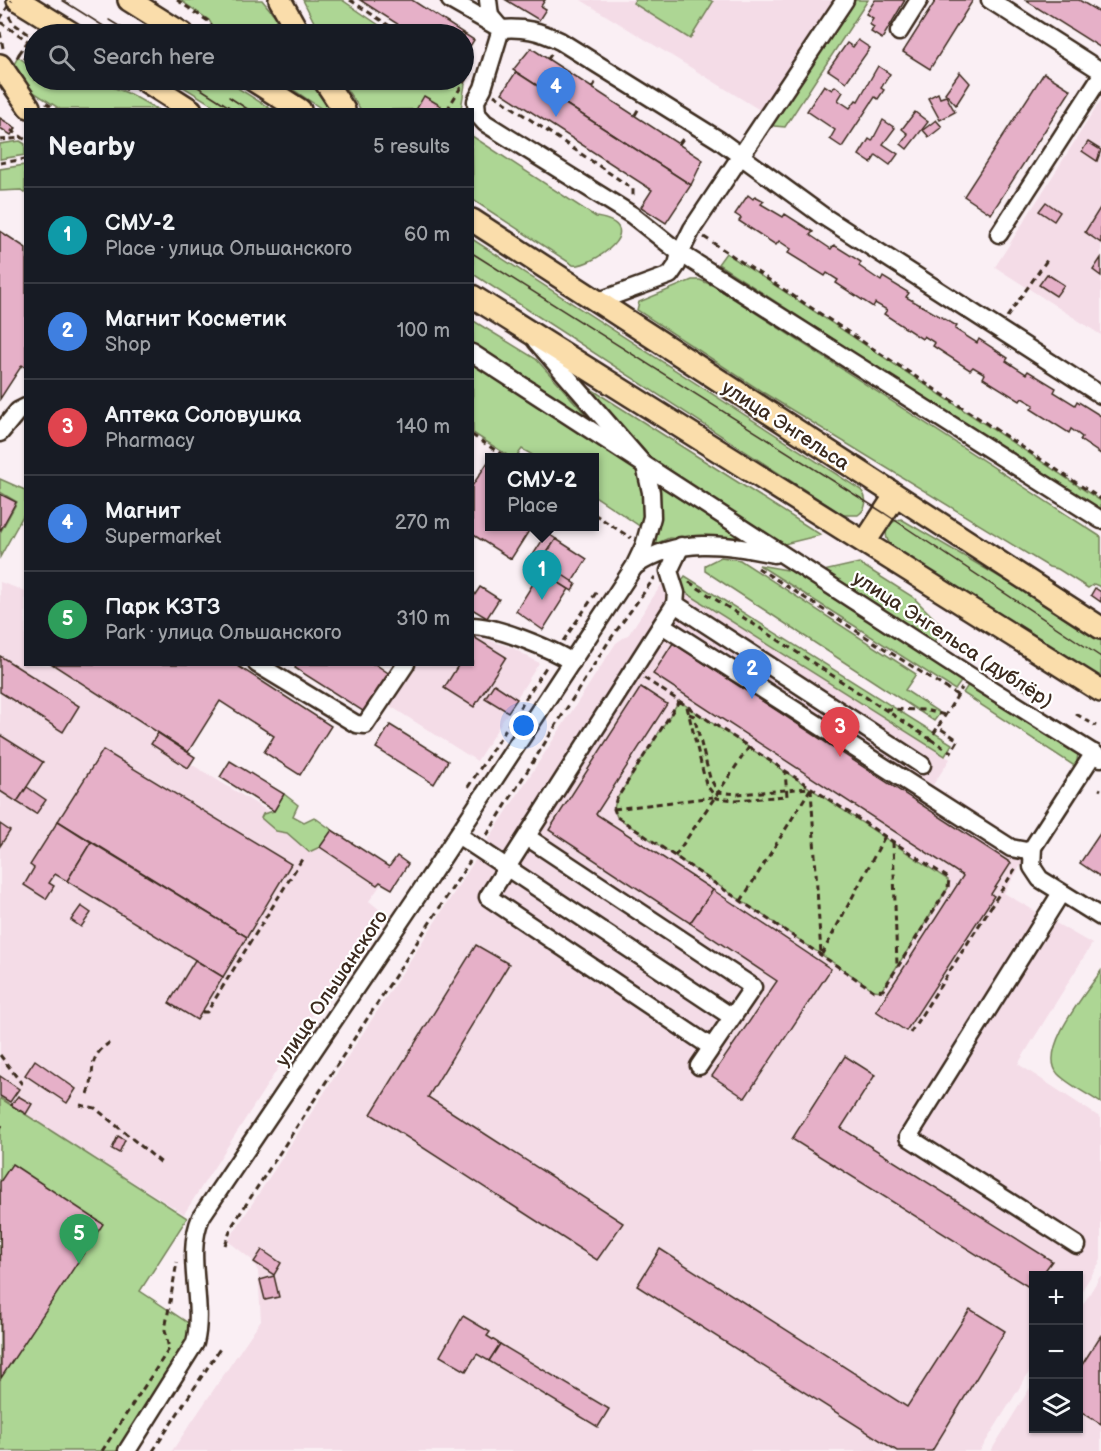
<!DOCTYPE html>
<html lang="en">
<head>
<meta charset="utf-8">
<style>
	:root { --surface:#171b24; --page:#242831; --text:#f1f3f6; --muted:#9ea1a6; --line:#363941; --accent:#0f766e }
	body { margin:0; font-family:"Balsamiq Sans",sans-serif; background:var(--page); color:var(--text) }
	.controls { position:absolute; right:18px; bottom:18px; display:grid; overflow:hidden; border-radius:0px; box-shadow:0 2px 4px #0004 }
	.controls button { width:54px; height:54px; display:grid; place-items:center; padding:0; border:0; border-bottom:2px solid var(--line); background:var(--surface); color:var(--text); font:30px sans-serif }
	.you { position:absolute; left:524px; top:726px; width:21px; height:21px; margin:-15px; border:4px solid #fff; border-radius:50%; background:#1a73e8; box-shadow:0 0 0 9px #1a73e833 }
	.badge { display:grid; place-items:center; width:39px; height:39px; border-radius:50%; background:var(--accent); color:#fff; font-size:20px; font-weight:700 }
	.pin { position:absolute; translate:-50% -50px; filter:drop-shadow(0 2px 3px #0008) }
	.pin::after { content:''; position:absolute; top:32px; width:21px; height:18px; background:inherit; clip-path:polygon(0 0,100% 0,50% 100%) }
	.popup { position:absolute; left:485px; top:453px; width:114px; height:78px; box-sizing:border-box; display:grid; place-content:center; border-radius:0px; background:var(--surface); filter:drop-shadow(0 2px 4px #0005); font-size:20px; white-space:nowrap; color:var(--muted) }
	.popup b { font-size:22px; color:var(--text) }
	.popup::after { content:''; position:absolute; left:50%; top:100%; margin-left:-12px; border:12px solid transparent; border-top-color:var(--surface) }
	.list { margin:0; padding:0; list-style:none }
	h2 { display:flex; justify-content:space-between; align-items:center; height:78px; margin:0; padding:0 24px; font-size:26px }
	h2 small { font-size:20px; font-weight:400; color:var(--muted) }
	.list li { display:grid; grid-template-columns:39px 1fr auto; gap:18px; align-items:center; box-sizing:border-box; height:96px; padding:0 24px; border-top:2px solid var(--line) }
	.list b { display:block; font-size:22px; white-space:nowrap }
	.list p { margin:0; font-size:20px; white-space:nowrap; color:var(--muted) }
	.list em { font-size:20px; font-style:normal; color:var(--muted) }
	.icon { flex:none; width:33px; height:33px; fill:none; stroke:currentColor; stroke-width:2; stroke-linecap:round; stroke-linejoin:round }
	.map { position:relative; flex:none; width:1101px; height:1451px; overflow:hidden }
	.search { position:absolute; background:var(--surface); box-shadow:0 2px 4px #0004; left:24px; top:24px; width:450px; height:66px; display:flex; align-items:center; gap:15px; box-sizing:border-box; padding:0 21px; border-radius:33px; color:var(--muted); font-size:22px }
	.panel { position:absolute; background:var(--surface); box-shadow:0 2px 4px #0004; left:24px; top:108px; width:450px; height:558px; border-radius:0px }
	.map>svg:first-child { display:block }
</style>
</head>
<body>
<div class="map">
<svg width="1101" height="1451" viewBox="0 0 1101 1451">
	<rect width="100%" height="100%" fill="#faeff4"/>
	<filter id="ink" filterUnits="userSpaceOnUse"><feTurbulence type="fractalNoise" baseFrequency=".0167" numOctaves="2"/><feDisplacementMap in="SourceGraphic" scale="12" xChannelSelector="R" yChannelSelector="G"/><feConvolveMatrix kernelMatrix="1 2 1 2 8 2 1 2 1" color-interpolation-filters="sRGB"/></filter>
	<g filter="url(#ink)">
		<g fill="#f4dce7">
			<polygon points="581,0 837,0 763,112"/>
			<polygon points="1101,100 1101,335 995,267"/>
			<polygon points="665,579 950,759 933,785 1031,848 1004,893 1092,944 1018,1064 1101,1118 1101,1260 1079,1295 1078,1276 1034,1276 1033,1366 980,1451 172,1451 261,1320 258,1271 252,1260 228,1241 616,643 629,634"/>
			<polygon points="0,582 25,591 26,664 52,665 195,757 191,764 322,844 320,847 377,885 382,883 369,901 380,910 184,1214 0,1098"/>
			<polygon points="473,635 513,648 539,663 477,761 387,704 414,665 472,664"/>
			<polygon points="1101,1275 1101,1451 991,1451 1033,1383 1034,1428 1078,1428 1079,1311"/>
		</g>
		<g fill="#add694" stroke="#748059" stroke-width="1.5">
			<polygon points="180,0 262,0 276,17 275,34 217,34 209,20"/>
			<polygon points="303,0 342,0 392,34 320,34"/>
			<polygon points="635,0 710,0 713,2 690,39 633,3"/>
			<polygon points="849,0 868,0 785,127 774,126 770,119"/>
			<polygon points="18,57 34,68 34,80 95,80 130,94 157,109 60,109 27,88 12,68"/>
			<polygon points="172,80 225,80 271,109 219,109"/>
			<polygon points="279,80 311,80 331,109 322,109"/>
			<polygon points="340,80 459,80 465,84 461,109 361,110"/>
			<path d="M 472,136 L 596,217 C 653,226 591,268 573,265 L 473,200 Z"/>
			<polygon points="20,141 25,144 25,155 0,159 0,144"/>
			<polygon points="25,165 25,193 21,190 0,191 0,169"/>
			<path d="M 472,239 L 861,490 C 868,499 867,509 858,515 L 843,515 L 473,274 Z"/>
			<polygon points="726,253 1101,501 1101,513 718,264"/>
			<polygon points="692,280 700,280 714,286 1101,537 1101,587 1094,584 1088,588 1058,569 1049,567 764,393 637,310 639,302"/>
			<polygon points="472,320 536,359 597,427 473,346"/>
			<polygon points="472,356 633,465 643,483 647,531 595,496 594,458 536,457 522,449 516,457 510,457 473,433"/>
			<polygon points="580,382 821,535 780,545 660,468"/>
			<polygon points="0,479 25,490 25,512 0,557 0,533 17,502 0,492"/>
			<polygon points="656,481 753,543 669,538 655,544 660,523"/>
			<path d="M 901,519 L 1101,637 L 1101,685 L 893,547 C 881,536 886,522 901,519 Z"/>
			<polygon points="721,557 740,560 916,674 905,690 940,713 934,721 705,571 705,565"/>
			<polygon points="859,563 913,597 943,627 932,645 819,572"/>
			<polygon points="759,565 804,573 965,676 955,690"/>
			<polygon points="685,576 952,744 945,756 677,587"/>
			<polygon points="972,679 1079,747 1076,767 963,693"/>
			<polygon points="679,701 948,880 948,888 881,991 874,990 617,817 614,809 616,800"/>
			<polygon points="284,794 298,805 293,816 304,822 314,817 332,830 320,847 309,852 287,833 276,831 261,818 263,814 274,811"/>
			<path d="M 1101,971 L 1101,1103 C 1088,1094 1069,1085 1058,1074 C 1037,1050 1087,992 1101,971 Z"/>
			<polygon points="0,1098 187,1218 140,1291 188,1323 187,1345 118,1451 0,1451"/>
		</g>
		<g fill="#e6b0c8" stroke="#3b2a1e" stroke-width="1.5">
			<polygon points="360,0 412,0 474,40 464,56 464,34 413,34"/>
			<polygon points="506,0 545,0 541,6 546,9 539,20"/>
			<polygon points="875,0 905,0 882,39 871,32 874,27 869,24 873,18 866,14"/>
			<polygon points="936,0 973,0 930,69 903,52"/>
			<polygon points="1025,0 1079,0 1101,13 1101,48"/>
			<polygon points="858,40 870,48 846,82 828,70 847,43 853,47"/>
			<polygon points="531,48 703,160 691,185 513,70"/>
			<polygon points="878,66 890,74 881,88 884,90 878,99 875,97 842,147 830,139 835,130 807,111 824,85 832,90 835,86 843,92 838,100 850,108 856,100 858,101"/>
			<polygon points="516,72 691,185 666,223 641,207 652,190 502,93"/>
			<polygon points="960,72 970,83 956,105 945,93"/>
			<polygon points="1044,73 1071,90 991,214 964,196"/>
			<polygon points="938,93 940,98 946,96 955,112 940,120 928,98"/>
			<polygon points="424,96 441,106 438,110 416,110"/>
			<polygon points="915,112 928,122 907,149 901,144 908,134 902,129"/>
			<polygon points="0,118 16,128 11,135 0,128"/>
			<polygon points="883,120 895,128 883,144 898,154 890,165 876,155 871,163 859,155 869,139 872,141"/>
			<polygon points="936,120 942,127 929,137 923,130"/>
			<polygon points="1088,142 1101,150 1097,161 1082,151"/>
			<polygon points="748,195 753,199 755,196 764,201 761,204 783,217 785,214 813,232 810,235 831,249 834,245 861,262 859,266 881,281 883,277 909,293 906,297 957,326 955,329 977,343 979,339 1008,358 1006,361 1026,374 1028,371 1056,388 1054,392 1075,405 1077,401 1101,416 1101,454 1080,440 1082,437 1071,429 1069,433 1031,409 1034,405 1022,398 1020,401 983,378 985,374 973,367 970,370 933,346 935,343 924,336 922,339 884,314 887,310 875,303 873,307 836,283 838,280 827,273 825,276 788,253 791,249 779,241 776,245 739,221 741,218 735,214"/>
			<polygon points="1046,202 1060,212 1054,221 1039,211"/>
			<polygon points="1100,208 1101,208 1101,243 1085,232"/>
			<polygon points="0,231 26,248 26,368 22,365 0,399"/>
			<polygon points="1101,258 1101,276 1093,270"/>
			<polygon points="1047,274 1064,285 1056,296 1039,285"/>
			<polygon points="490,459 490,526 532,526 511,559 472,534 472,486"/>
			<polygon points="0,494 16,502 0,531"/>
			<polygon points="547,533 556,539 540,564 531,558"/>
			<polygon points="556,539 587,559 572,582 541,562"/>
			<polygon points="541,571 569,589 543,630 516,611"/>
			<polygon points="561,574 576,584 572,591 556,581"/>
			<polygon points="480,587 499,599 487,618 472,609 472,599"/>
			<polygon points="1095,588 1101,592 1101,602 1091,595"/>
			<polygon points="472,636 506,657 474,707 444,688 459,664 472,664"/>
			<polygon points="673,643 1011,863 991,894 994,896 906,1031 876,1011 963,876 653,674"/>
			<polygon points="0,656 79,706 63,732 0,692"/>
			<polygon points="52,664 235,664 331,726 300,775 264,752 274,736 220,701 188,752"/>
			<polygon points="297,664 375,664 391,675 366,713 295,668"/>
			<polygon points="1013,673 1020,677 1016,684 1009,680"/>
			<polygon points="1020,677 1031,683 1026,691 1016,684"/>
			<polygon points="494,684 517,699 508,712 485,698"/>
			<polygon points="641,687 667,704 596,814 713,890 690,923 549,830"/>
			<polygon points="390,725 448,761 434,784 376,748"/>
			<polygon points="158,733 195,757 188,768 151,744"/>
			<polygon points="0,735 43,762 17,802 0,791"/>
			<polygon points="103,750 291,864 247,937 58,821"/>
			<polygon points="230,761 284,794 274,811 220,777"/>
			<polygon points="27,787 46,800 36,814 17,802"/>
			<polygon points="58,821 91,842 67,881 55,874 49,883 54,886 46,899 24,885 34,868 30,865"/>
			<polygon points="0,824 10,831 0,846"/>
			<polygon points="332,830 389,867 397,856 408,864 392,889 380,882 377,885 320,847"/>
			<polygon points="1101,832 1101,877 1080,863"/>
			<polygon points="91,842 247,937 223,977 67,881"/>
			<polygon points="713,890 831,969 745,1098 712,1076 777,981 690,923"/>
			<polygon points="81,906 91,913 81,927 71,920"/>
			<polygon points="476,945 509,964 428,1097 623,1223 597,1260 371,1114"/>
			<polygon points="195,960 223,977 197,1020 169,1003"/>
			<polygon points="845,1056 875,1075 841,1128 1052,1261 1041,1276 1034,1276 1032,1289 792,1139"/>
			<polygon points="35,1060 76,1089 67,1103 25,1075"/>
			<polygon points="0,1076 19,1089 10,1102 0,1096"/>
			<polygon points="18,1096 32,1104 26,1114 11,1105"/>
			<polygon points="118,1136 125,1140 119,1153 112,1149"/>
			<polygon points="12,1164 103,1224 1,1378 0,1182"/>
			<polygon points="660,1249 907,1407 970,1309 1005,1331 932,1451 897,1451 637,1286"/>
			<polygon points="262,1250 281,1263 274,1275 254,1262"/>
			<polygon points="274,1276 279,1297 265,1300 260,1280"/>
			<polygon points="463,1316 490,1332 487,1336 500,1344 489,1361 477,1354 466,1371 440,1356"/>
			<polygon points="1101,1335 1101,1424 1078,1410 1078,1371"/>
			<polygon points="500,1344 609,1409 598,1427 489,1361"/>
		</g>
		<g fill="none" stroke-linecap="round" stroke-linejoin="round">
			<g stroke="#3b2a1e" stroke-width="21">
				<g id="minor">
					<polyline points="450,0 501,29 483,88 476,101 477,114 485,123 632,215 680,253 1101,520"/>
					<path d="M 488,0 L 490,16 L 501,29 C 523,27 540,31 560,41 L 719,140 L 823,216 L 1101,395"/>
					<polyline points="990,0 1101,71"/>
					<polyline points="899,32 919,0"/>
					<polyline points="999,234 1101,76"/>
					<polyline points="596,302 670,275 677,265 680,253 692,229 845,0"/>
					<polyline points="472,353 970,676 1101,758"/>
					<polyline points="0,433 18,411 26,407"/>
					<polyline points="681,546 669,571 676,593 675,604 488,897 711,1047"/>
					<path d="M 635,566 C 679,536 724,544 774,554"/>
					<polyline points="675,604 922,765"/>
					<polyline points="662,625 1011,848 1032,852"/>
					<path d="M 472,626 C 496,626 552,649 572,662"/>
					<polyline points="257,664 356,724 365,725 406,664"/>
					<polyline points="1094,753 1033,847 1032,867 1040,879 1101,917"/>
					<polyline points="458,835 732,1017"/>
					<polyline points="527,837 753,987 699,1066"/>
					<polyline points="1061,893 908,1137 1077,1245"/>
					<path d="M 127,1451 L 195,1343 C 205,1302 184,1256 201,1217 L 416,898 L 634,567 L 644,546 L 652,517 L 651,492 L 645,466 L 536,341"/>
				</g>
			</g>
			<g stroke="#3b2a1e" stroke-width="26">
				<g id="major">
					<polyline points="18,0 73,34"/>
					<polyline points="129,0 183,34"/>
					<polyline points="280,0 299,34"/>
					<polyline points="0,65 29,107"/>
					<polyline points="144,80 191,110"/>
					<polyline points="253,80 300,110"/>
					<polyline points="324,80 344,110"/>
					<polyline points="472,220 1101,628"/>
					<polyline points="472,296 1101,691"/>
					<polyline points="865,542 895,496"/>
				</g>
			</g>
			<g stroke="#3b2a1e" stroke-width="3" stroke-dasharray="6 4.5" stroke-linecap="butt">
				<polyline points="177,0 208,21 216,34"/>
				<polyline points="350,0 402,34"/>
				<polyline points="9,16 13,23 34,38"/>
				<polyline points="0,22 34,45"/>
				<polyline points="0,32 3,48"/>
				<polyline points="19,54 28,41"/>
				<polyline points="17,58 19,54 34,64"/>
				<polyline points="548,59 552,53"/>
				<polyline points="464,75 471,80"/>
				<polyline points="102,80 131,91"/>
				<polyline points="592,88 597,80"/>
				<polyline points="494,95 633,189 633,198"/>
				<polyline points="46,103 57,110"/>
				<polyline points="447,110 467,77"/>
				<polyline points="635,115 639,108"/>
				<polyline points="11,130 26,140"/>
				<polyline points="0,140 22,138"/>
				<polyline points="679,144 685,136"/>
				<polyline points="0,163 26,159"/>
				<polyline points="704,237 1101,499"/>
				<polyline points="1007,317 1047,260"/>
				<polyline points="472,435 507,458"/>
				<polyline points="594,514 631,538"/>
				<polyline points="758,568 957,695"/>
				<polyline points="689,582 930,739 938,727"/>
				<polyline points="563,641 598,590"/>
				<polyline points="644,678 679,701 947,877 949,879 948,888 883,990 874,991 617,817 614,809 616,800 679,701"/>
				<polyline points="687,707 706,784 716,798 736,800 787,796 785,771"/>
				<polyline points="886,709 925,710 945,715"/>
				<polyline points="689,714 694,716 710,778 718,792 738,794 809,788"/>
				<polyline points="1076,714 1096,726"/>
				<polyline points="930,739 951,752 958,740 938,727 962,688"/>
				<polyline points="468,787 548,664"/>
				<polyline points="811,789 821,955"/>
				<polyline points="1099,789 1101,790"/>
				<polyline points="614,809 713,797"/>
				<polyline points="487,835 609,641 655,577"/>
				<polyline points="893,842 897,966"/>
				<polyline points="675,856 749,747"/>
				<polyline points="741,901 811,788"/>
				<polyline points="822,954 885,836"/>
				<polyline points="202,1012 207,1012 304,856"/>
				<polyline points="910,1033 1017,866"/>
				<polyline points="0,1055 22,1084"/>
				<path d="M 88,1094 C 97,1071 85,1060 109,1043"/>
				<polyline points="80,1105 95,1108 164,1165"/>
				<polyline points="0,1128 2,1125"/>
				<polyline points="225,1245 232,1226 470,861"/>
				<polyline points="102,1451 169,1349 165,1330 177,1262"/>
				<polyline points="153,1451 221,1347"/>
			</g>
			<use href="#minor" stroke="#fff" stroke-width="16"/>
			<use href="#major" stroke="#faddab" stroke-width="21"/>
			<g stroke="#3b2a1e" stroke-width="1.5">
				<polyline points="62,0 116,34"/>
				<polyline points="109,20 132,34"/>
				<polyline points="187,80 234,110"/>
				<polyline points="229,97 249,110"/>
				<polyline points="472,253 884,513 1101,657"/>
			</g>
			<polyline stroke="#3b2a1e" stroke-width="3" stroke-dasharray="6 4.5" stroke-linecap="butt" points="0,19 12,0"/>
		</g>
	</g>
	<g text-anchor="middle" stroke-width="4.5" stroke-linejoin="round" paint-order="stroke">
		<g font-size="20" fill="#3b2a1e" stroke="#fff">
			<text transform="translate(786 425) rotate(33)" y="7">улица Энгельса</text>
			<text transform="translate(953 639) rotate(33)" y="7">улица Энгельса (дублёр)</text>
			<text transform="translate(331 988) rotate(-56)" y="7">улица Ольшанского</text>
		</g>
	</g>
</svg>
<div class="controls">
<button>+</button>
<button>−</button>
<button><svg class="icon" aria-label="layers" viewBox="0 0 24 24"><path d="M12 4l9 5-9 5-9-5zM3 14l9 5 9-5"/></svg></button>
</div>
<div class="you"></div>
<div class="pin badge" style="left:542px;top:600px;background:#0f9aa8">1</div>
<div class="popup"><b>СМУ-2</b>Place</div>
<div class="pin badge" style="left:752px;top:699px;background:#3f7fe0">2</div>
<div class="pin badge" style="left:840px;top:757px;background:#e0444e">3</div>
<div class="pin badge" style="left:556px;top:117px;background:#3f7fe0">4</div>
<div class="pin badge" style="left:79px;top:1264px;background:#2e9e5b">5</div>
<div class="search"><svg class="icon" aria-label="search" viewBox="0 0 24 24"><circle cx="10" cy="10" r="6"/><path d="M15 15l6 6"/></svg>Search here</div>
<section class="panel">
<h2>Nearby<small>5 results</small></h2>
<ul class="list">
<li><span class="badge" style="background:#0f9aa8">1</span><div><b>СМУ-2</b><p>Place · улица Ольшанского</p></div><em>60 m</em></li>
<li><span class="badge" style="background:#3f7fe0">2</span><div><b>Магнит Косметик</b><p>Shop</p></div><em>100 m</em></li>
<li><span class="badge" style="background:#e0444e">3</span><div><b>Аптека Соловушка</b><p>Pharmacy</p></div><em>140 m</em></li>
<li><span class="badge" style="background:#3f7fe0">4</span><div><b>Магнит</b><p>Supermarket</p></div><em>270 m</em></li>
<li><span class="badge" style="background:#2e9e5b">5</span><div><b>Парк КЗТЗ</b><p>Park · улица Ольшанского</p></div><em>310 m</em></li>
</ul>
</section>
</div>
</body>
</html>
